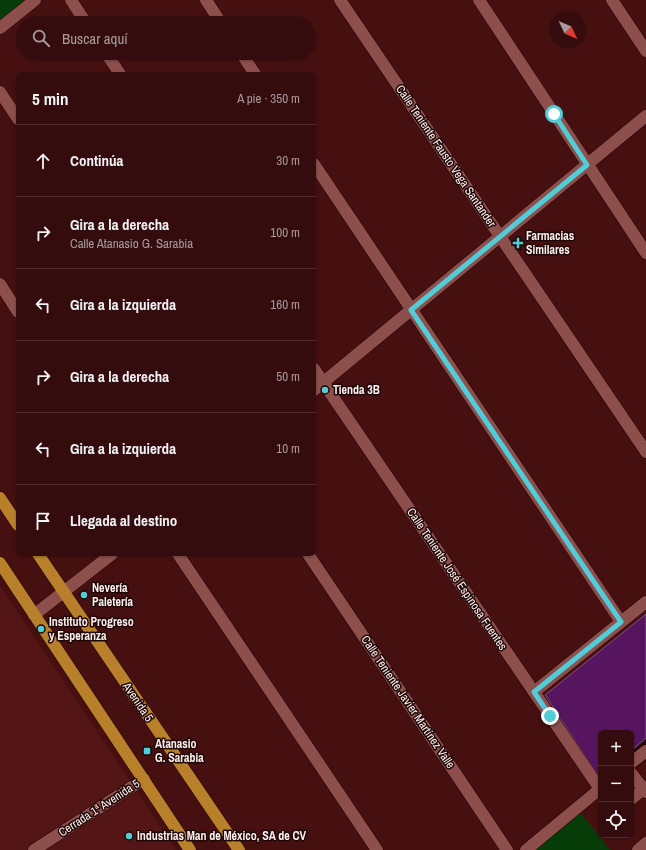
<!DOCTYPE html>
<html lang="es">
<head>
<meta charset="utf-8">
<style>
	:root { --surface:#340c0d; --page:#3c1516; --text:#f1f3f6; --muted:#a99b9d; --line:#4e2c2e }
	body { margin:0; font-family:"Archivo Narrow",sans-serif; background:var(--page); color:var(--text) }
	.controls { position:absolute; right:12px; bottom:12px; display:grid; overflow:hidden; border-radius:6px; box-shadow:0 1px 3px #0004 }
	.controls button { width:36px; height:36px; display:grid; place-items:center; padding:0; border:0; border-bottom:1px solid var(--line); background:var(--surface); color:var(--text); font:20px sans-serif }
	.compass { position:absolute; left:550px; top:12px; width:36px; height:36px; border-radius:50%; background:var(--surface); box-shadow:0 1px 3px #0004; rotate:134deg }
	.stop { position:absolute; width:12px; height:12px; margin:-9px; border:3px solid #52ccd6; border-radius:50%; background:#fff }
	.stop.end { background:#52ccd6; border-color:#fff; box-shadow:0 1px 4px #0008 }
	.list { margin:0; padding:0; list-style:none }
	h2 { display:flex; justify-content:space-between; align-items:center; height:52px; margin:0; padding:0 16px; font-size:17px }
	h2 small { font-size:13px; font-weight:400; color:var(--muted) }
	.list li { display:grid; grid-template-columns:26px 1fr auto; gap:12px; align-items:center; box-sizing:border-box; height:72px; padding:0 16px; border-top:1px solid var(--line) }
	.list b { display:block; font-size:15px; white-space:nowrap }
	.list p { margin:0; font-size:13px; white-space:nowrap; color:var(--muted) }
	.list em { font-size:13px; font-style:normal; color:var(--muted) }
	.icon { flex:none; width:22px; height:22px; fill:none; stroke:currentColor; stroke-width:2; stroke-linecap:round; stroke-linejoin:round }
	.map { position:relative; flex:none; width:646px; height:850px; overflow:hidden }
	.search { position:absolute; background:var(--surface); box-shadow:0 1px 3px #0004; left:16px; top:16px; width:300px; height:44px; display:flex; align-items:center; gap:10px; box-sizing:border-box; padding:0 14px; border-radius:22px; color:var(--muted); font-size:15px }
	.panel { position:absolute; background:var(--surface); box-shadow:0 1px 3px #0004; left:16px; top:72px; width:300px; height:484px; border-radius:6px }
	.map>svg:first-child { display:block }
</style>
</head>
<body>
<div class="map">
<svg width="646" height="850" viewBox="0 0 646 850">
	<rect width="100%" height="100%" fill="#461011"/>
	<polygon fill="#531516" points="0,586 176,850 0,850"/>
	<g fill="#053c08">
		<polygon points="0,0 28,0 0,23"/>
		<polygon points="579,811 610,850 531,850"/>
	</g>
	<polygon fill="#0007" points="646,616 646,760 631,772 631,733 601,733 601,779 546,695"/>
	<polygon fill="#56155e" stroke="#7e5682" points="646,614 646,738 631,751 631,733 601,733 601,775 599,777 545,695"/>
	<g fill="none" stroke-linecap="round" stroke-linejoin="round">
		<g stroke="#250002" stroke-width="13">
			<g id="minor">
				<polyline points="71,0 86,23"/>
				<polyline points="206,0 221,23"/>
				<polyline points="340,0 646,452"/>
				<polyline points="479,0 646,253"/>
				<polyline points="612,0 646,51"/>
				<polyline points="0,28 35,0"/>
				<polyline points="106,53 120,74"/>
				<polyline points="241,53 255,74"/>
				<polyline points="0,92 18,119"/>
				<polyline points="314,164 621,622"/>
				<polyline points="0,284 18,312"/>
				<polyline points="314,369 600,789"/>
				<polyline points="314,390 646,116"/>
				<polyline points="178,554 377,850"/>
				<polyline points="308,554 507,850"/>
				<polyline points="34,615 112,554"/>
				<polyline points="534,692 646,602"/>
				<polyline points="631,763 646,751"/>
				<polyline points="631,773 646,792"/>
				<polyline points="631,799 646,787"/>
				<polyline points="34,850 144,779"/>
				<polyline points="526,850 601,788"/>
				<polyline points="638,850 646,843"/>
			</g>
		</g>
		<g stroke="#250002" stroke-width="13">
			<g id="major">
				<polyline points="0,498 18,525"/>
				<polyline points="38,554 239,850"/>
				<polyline points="0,563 190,850"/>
			</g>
		</g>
		<use href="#minor" stroke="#8c4f4c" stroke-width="12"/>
		<use href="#major" stroke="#b8802a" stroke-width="12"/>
	</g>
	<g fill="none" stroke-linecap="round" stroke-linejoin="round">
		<polyline stroke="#52ccd6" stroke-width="5" points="550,716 534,692 621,622 411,310 587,165 554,114"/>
	</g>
	<g fill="#52ccd6" stroke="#1e0706" stroke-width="1.5">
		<path d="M516 237h4v4h4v4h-4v4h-4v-4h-4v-4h4z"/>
		<circle cx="325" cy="390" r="4"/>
		<circle cx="84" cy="595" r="4"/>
		<circle cx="41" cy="629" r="4"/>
		<rect x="143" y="747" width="8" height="8" rx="2"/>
		<circle cx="129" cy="836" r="4"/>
	</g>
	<g text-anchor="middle" stroke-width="3" stroke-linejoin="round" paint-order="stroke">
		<g font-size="12" fill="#fff0ee" stroke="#1e0706">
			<text transform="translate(446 156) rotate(56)" y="4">Calle Teniente Fausto Vega Santander</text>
			<text transform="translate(457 579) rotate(56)" y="4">Calle Teniente José Espinosa Fuentes</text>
			<text transform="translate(138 702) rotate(56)" y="4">Avenida 5</text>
			<text transform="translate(408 702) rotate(56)" y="4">Calle Teniente Javier Martínez Valle</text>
			<text transform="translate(99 808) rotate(-33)" y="4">Cerrada 1ª Avenida 5</text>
		</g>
		<g font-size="12" font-weight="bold" fill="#fff0ee" stroke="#1e0706" text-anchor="start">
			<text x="526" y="240">Farmacias<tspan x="526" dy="14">Similares</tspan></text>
			<text x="333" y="394">Tienda 3B</text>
			<text x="92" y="592">Nevería<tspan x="92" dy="14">Paletería</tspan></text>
			<text x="49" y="626">Instituto Progreso<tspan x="49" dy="14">y Esperanza</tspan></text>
			<text x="155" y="748">Atanasio<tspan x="155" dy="14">G. Sarabia</tspan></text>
			<text x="137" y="840">Industrias Man de México, SA de CV</text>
		</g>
	</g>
</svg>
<div class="controls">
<button>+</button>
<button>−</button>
<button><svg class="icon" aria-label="locate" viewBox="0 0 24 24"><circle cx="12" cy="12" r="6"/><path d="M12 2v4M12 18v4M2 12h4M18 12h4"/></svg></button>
</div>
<svg class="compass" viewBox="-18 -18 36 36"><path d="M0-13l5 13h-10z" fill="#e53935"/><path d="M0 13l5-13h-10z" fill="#a99b9d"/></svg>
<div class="stop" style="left:554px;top:114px"></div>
<div class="stop end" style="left:550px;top:716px"></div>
<div class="search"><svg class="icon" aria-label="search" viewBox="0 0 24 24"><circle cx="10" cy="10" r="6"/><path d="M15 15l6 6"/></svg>Buscar aquí</div>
<section class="panel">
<h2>5 min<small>A pie · 350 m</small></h2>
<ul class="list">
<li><svg class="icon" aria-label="ahead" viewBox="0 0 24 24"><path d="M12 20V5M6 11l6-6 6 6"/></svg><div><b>Continúa</b></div><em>30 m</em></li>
<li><svg class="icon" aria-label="right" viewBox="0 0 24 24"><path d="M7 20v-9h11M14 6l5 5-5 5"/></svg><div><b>Gira a la derecha</b><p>Calle Atanasio G. Sarabia</p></div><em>100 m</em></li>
<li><svg class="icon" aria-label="left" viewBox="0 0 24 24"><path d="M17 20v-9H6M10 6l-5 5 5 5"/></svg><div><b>Gira a la izquierda</b></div><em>160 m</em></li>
<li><svg class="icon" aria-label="right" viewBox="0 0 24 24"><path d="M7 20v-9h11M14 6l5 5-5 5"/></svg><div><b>Gira a la derecha</b></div><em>50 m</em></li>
<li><svg class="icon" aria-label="left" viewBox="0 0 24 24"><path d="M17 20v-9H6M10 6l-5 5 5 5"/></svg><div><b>Gira a la izquierda</b></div><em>10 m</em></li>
<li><svg class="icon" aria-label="arrive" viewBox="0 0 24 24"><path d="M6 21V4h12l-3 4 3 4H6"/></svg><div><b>Llegada al destino</b></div></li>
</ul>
</section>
</div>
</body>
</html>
